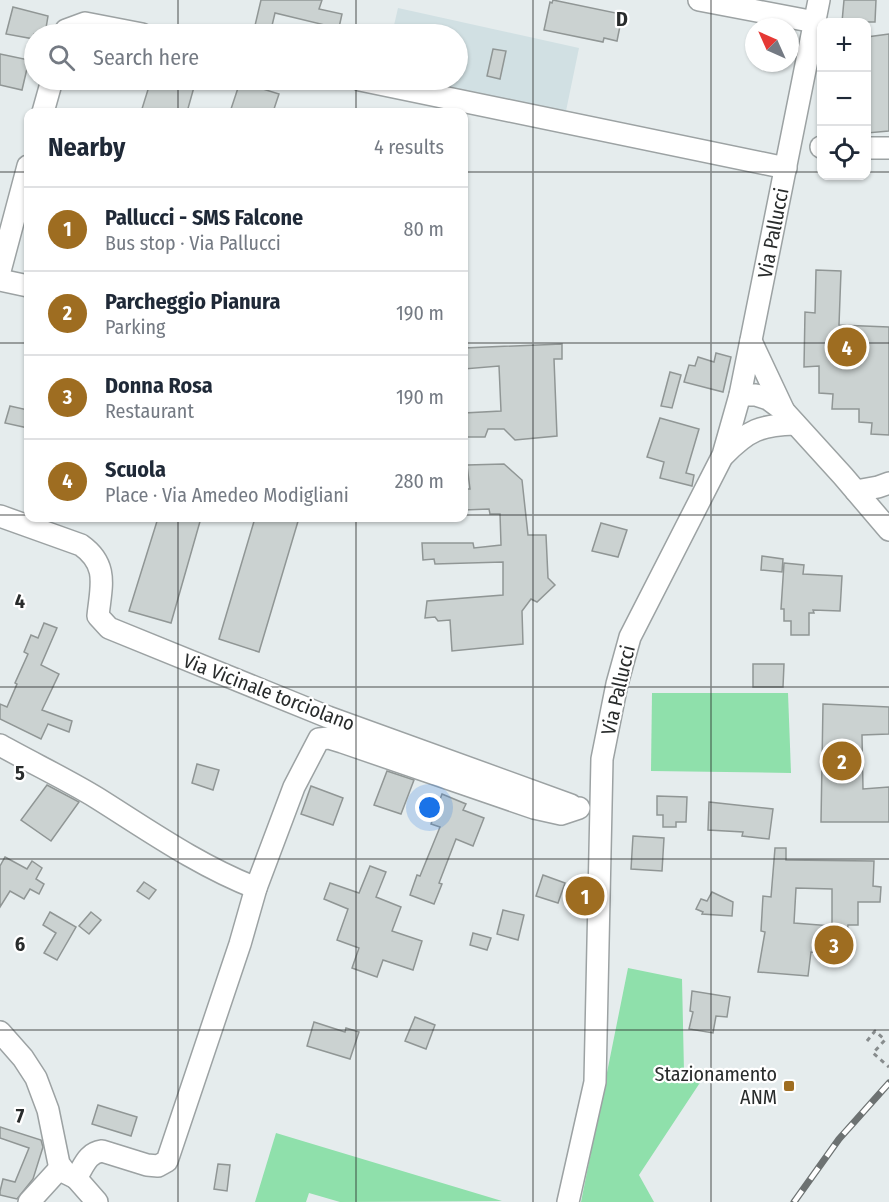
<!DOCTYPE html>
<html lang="en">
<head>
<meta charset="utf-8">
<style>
	:root { --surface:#fff; --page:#f6f6f7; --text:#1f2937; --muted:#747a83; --line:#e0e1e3; --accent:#9e6d21 }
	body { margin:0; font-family:"Fira Sans Condensed",sans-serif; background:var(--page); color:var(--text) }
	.controls { position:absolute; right:18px; top:18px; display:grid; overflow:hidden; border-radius:12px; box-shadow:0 2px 4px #0004 }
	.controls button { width:54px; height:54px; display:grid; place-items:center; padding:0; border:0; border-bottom:2px solid var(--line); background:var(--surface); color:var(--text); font:30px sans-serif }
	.compass { position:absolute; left:745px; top:18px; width:54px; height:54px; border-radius:50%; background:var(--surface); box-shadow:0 2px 4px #0004; rotate:315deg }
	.you { position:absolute; left:430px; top:808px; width:21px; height:21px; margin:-15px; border:4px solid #fff; border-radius:50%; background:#1a73e8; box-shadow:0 0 0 9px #1a73e833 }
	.badge { display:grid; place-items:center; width:39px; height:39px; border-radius:50%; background:var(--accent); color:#fff; font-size:20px; font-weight:700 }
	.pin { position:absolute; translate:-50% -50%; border:3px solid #fff; box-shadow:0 2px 6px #0006 }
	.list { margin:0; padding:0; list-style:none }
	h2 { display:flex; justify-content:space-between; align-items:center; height:78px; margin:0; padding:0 24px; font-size:26px }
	h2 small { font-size:20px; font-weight:400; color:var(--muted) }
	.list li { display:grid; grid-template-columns:39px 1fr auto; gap:18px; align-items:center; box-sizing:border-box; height:84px; padding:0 24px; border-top:2px solid var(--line) }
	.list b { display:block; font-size:22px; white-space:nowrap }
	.list p { margin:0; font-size:20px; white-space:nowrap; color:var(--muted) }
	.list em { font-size:20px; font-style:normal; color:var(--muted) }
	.icon { flex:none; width:33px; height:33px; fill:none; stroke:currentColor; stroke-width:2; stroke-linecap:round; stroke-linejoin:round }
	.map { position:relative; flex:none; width:889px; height:1202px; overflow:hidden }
	.search { position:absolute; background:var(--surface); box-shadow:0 2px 4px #0004; left:24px; top:24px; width:444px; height:66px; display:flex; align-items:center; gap:15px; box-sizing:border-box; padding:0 21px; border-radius:33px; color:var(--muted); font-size:22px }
	.panel { position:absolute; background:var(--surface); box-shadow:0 2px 4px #0004; left:24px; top:108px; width:444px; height:414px; border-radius:12px }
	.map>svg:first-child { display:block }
</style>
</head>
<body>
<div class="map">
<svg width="889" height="1202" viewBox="0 0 889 1202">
	<rect width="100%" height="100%" fill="#e5eced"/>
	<polygon fill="#d1e0e3" points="398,8 579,48 566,111 411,80 458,80 458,34 392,34"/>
	<g fill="#8fe0ab">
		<polygon points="652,693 788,693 791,773 651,771"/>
		<polygon points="628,968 682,979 684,1071 709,1069 639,1175 654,1202 581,1202"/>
		<polygon points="276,1133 502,1201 340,1202 309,1193 306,1202 255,1202"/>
	</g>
	<g fill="#cbd2d1" stroke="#909695" stroke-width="1.5" fill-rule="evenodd">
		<polygon points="261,0 322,0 319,9 342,14 338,32 325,29 325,25 275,13 270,34 253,34"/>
		<polygon points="553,0 616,13 616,15 622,16 617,41 604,38 603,42 544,30 550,2 552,3"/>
		<polygon points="844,0 876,0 875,22 842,22"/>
		<polygon points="13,7 48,16 45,34 34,34 34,39 6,34"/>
		<polygon points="889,34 889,131 867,133 867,37"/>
		<polygon points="493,49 506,51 500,79 487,76"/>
		<polygon points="0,54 29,60 22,90 0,85"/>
		<polygon points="151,80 196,80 187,112 141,112"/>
		<polygon points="240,82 279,94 273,112 230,112"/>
		<polygon points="816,270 841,271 839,325 889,327 889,435 871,434 872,423 859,422 859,409 832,409 833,394 819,393 819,366 804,367 805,312 815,313"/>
		<polygon points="562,344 562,359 554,359 557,436 515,440 504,429 488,429 485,437 464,437 464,413 501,411 499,366 464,369 464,348"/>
		<polygon points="716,353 731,357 723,392 684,382 689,365 695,366 698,357 714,362"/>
		<polygon points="670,372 681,375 672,408 661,406"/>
		<polygon points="10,406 28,410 28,428 5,423"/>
		<polygon points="660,418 699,429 686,473 694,475 692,486 660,478 664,462 647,457"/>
		<polygon points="504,464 522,480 528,535 546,535 548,578 555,585 537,602 531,599 522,611 523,644 452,651 450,620 438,621 435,617 425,618 427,601 503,595 503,562 435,564 434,559 423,560 422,543 473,543 474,548 501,545 500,514 490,514 489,509 464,510 464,489 470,489 467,465"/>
		<polygon points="158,518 201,518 171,623 129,611"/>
		<polygon points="255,518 299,518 259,652 219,639"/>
		<polygon points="601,523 627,530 618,557 592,551"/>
		<polygon points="762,556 783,559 782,572 761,570"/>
		<polygon points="784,563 804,565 803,574 842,576 840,611 813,610 814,613 809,613 809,635 791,635 791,621 784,621 784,609 781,609"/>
		<polygon points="44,623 57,628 41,665 59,674 42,710 72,721 69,732 48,724 41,739 0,719 0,704 7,707 17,684 15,683 28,654 24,652 31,635 38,638"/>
		<polygon points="753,664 784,664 783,687 753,687"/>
		<polygon points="823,704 889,707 889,734 862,735 863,789 889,787 889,822 821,822"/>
		<polygon points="197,764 219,770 213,790 192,783"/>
		<polygon points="387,771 414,780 401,814 374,805"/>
		<polygon points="47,785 79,802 51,841 21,820"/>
		<polygon points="311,786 343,798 333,825 301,814"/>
		<polygon points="442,794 466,804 463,810 484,818 473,846 456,839 439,883 442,884 434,904 410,895 417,875 420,876 440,827 431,824"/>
		<polygon points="657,796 687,797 686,822 676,822 676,827 663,827 663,815 657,815"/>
		<polygon points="709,802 773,809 769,839 742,836 743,832 708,830"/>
		<polygon points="633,836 664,838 662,871 631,869"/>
		<path d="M 775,848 L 786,848 L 786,860 L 874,861 L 873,886 L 881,887 L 880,902 L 858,902 L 858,925 L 848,925 L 846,941 L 839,941 L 838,955 L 811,952 L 808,976 L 758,972 L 765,932 L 761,931 L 763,896 L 771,897 ZM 796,888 L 832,889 L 832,926 L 794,923 Z"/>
		<polygon points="5,857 27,869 32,861 42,868 36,879 44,884 39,894 30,889 24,899 10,891 0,907 0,866"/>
		<polygon points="370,866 386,872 376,897 401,907 392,931 422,941 413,970 383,960 377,977 352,968 359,948 337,940 348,909 324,899 330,883 359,893"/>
		<polygon points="543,875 565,883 558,903 536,896"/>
		<polygon points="144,882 156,890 149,899 137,891"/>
		<polygon points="712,892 733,902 732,916 702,914 703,912 696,909 701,899 707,901"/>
		<polygon points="503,910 524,915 518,940 497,934"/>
		<polygon points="50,912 76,927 57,960 44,953 56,933 43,925"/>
		<polygon points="91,912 101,920 89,934 79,926"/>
		<polygon points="473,933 491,938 487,950 470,945"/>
		<polygon points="692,991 730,997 727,1017 716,1016 713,1033 689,1029 693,1012 690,1011"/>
		<polygon points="415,1017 435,1025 426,1049 405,1041"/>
		<polygon points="314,1022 345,1032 346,1028 359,1032 350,1059 307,1046"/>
		<polygon points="98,1105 137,1117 131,1136 92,1124"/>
		<polygon points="0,1127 41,1140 43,1147 33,1179 17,1199 0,1195 0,1191 3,1179 15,1182 29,1148 0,1138"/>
		<polygon points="218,1164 230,1165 227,1191 214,1189"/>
	</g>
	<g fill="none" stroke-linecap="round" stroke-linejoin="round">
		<g stroke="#9ca2a3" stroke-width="24">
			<g id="minor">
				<polyline points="699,0 815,22"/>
				<polyline points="65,34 66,30 85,23 142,34"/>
				<polyline points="360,80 786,168"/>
				<polyline points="43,112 52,80"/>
				<polyline points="821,147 822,147"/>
				<polyline points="866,148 889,148"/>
				<polyline points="0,271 28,166"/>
				<polyline points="0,280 28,286"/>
				<polyline points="751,341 783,409"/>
				<polyline points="740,395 756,395 768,399 783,410 843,476 889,530"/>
				<path d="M 724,455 C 748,430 761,425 795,424"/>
				<polyline points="856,491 878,487 889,483"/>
				<path d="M 0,516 L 81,545 C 109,565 101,586 98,616 L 109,628 L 328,717 L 571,805"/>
				<path d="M 0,745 C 32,763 66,779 97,798 C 148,830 199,866 256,888"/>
				<polyline points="0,1032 23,1058 36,1078 48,1110 59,1164 66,1173 76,1178"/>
				<polyline points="29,1202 61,1167"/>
				<path d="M 97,1202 L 76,1178 C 84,1166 87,1153 102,1151 L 147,1165 L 158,1166 L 167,1161 L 240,944 L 256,888 L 294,787 L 319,739 L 329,738 L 342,742 L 534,808 L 561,814 L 579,808"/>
				<polyline points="568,1202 595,1082 602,759 617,684 630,637 723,455 740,395 819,0"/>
			</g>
		</g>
		<polyline stroke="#878c8d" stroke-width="3" stroke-dasharray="4.5 4.5" stroke-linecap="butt" points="867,1041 875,1031 885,1040 873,1053 889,1067"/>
		<use href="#minor" stroke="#fff" stroke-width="21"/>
		<g stroke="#6d7272" stroke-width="7">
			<polyline id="rail" points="794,1202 839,1139 889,1083"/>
		</g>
		<use href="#rail" stroke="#fff" stroke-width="4.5" stroke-dasharray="14" stroke-linecap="butt"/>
	</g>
	<path fill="none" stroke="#292c2c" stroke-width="1.5" stroke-opacity="0.55" d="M 178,0 L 178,34M 356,0 L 356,34M 533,0 L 533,1202M 711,0 L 711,1202M 178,80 L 178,112M 356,80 L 356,112M 0,172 L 28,172M 464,172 L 822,172M 866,172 L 889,172M 0,343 L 28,343M 464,343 L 889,343M 0,515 L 28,515M 464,515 L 889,515M 178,518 L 178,1202M 356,518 L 356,1202M 0,687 L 889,687M 0,859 L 889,859M 0,1030 L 889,1030"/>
	<rect fill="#9e6d21" stroke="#fff" stroke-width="2" x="783" y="1080" width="12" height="12" rx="3"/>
	<g text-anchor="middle" stroke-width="4.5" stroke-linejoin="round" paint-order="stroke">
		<g font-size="20" fill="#292c2c" stroke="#fff">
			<text transform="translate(773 233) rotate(-79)" y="7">Via Pallucci</text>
			<text transform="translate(618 690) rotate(-77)" y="7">Via Pallucci</text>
			<text transform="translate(269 692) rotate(21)" y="7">Via Vicinale torciolano</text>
		</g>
		<g font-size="20" fill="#292c2c" stroke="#fff" text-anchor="end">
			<text x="777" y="1081">Stazionamento<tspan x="777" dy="23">ANM</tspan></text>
		</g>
	</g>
	<g font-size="20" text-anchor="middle" font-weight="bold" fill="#292c2c" stroke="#fff" stroke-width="4.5" stroke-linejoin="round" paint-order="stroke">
		<text x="622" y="26">D</text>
		<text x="20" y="608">4</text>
		<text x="20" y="780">5</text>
		<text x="20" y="951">6</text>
		<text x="20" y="1123">7</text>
	</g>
</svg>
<div class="controls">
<button>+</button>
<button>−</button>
<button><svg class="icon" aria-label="locate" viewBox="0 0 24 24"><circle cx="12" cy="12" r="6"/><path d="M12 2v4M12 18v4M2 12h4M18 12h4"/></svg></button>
</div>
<svg class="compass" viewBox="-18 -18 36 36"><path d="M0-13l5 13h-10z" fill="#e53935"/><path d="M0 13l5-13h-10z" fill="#747a83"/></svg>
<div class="you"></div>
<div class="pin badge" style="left:585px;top:896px">1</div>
<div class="pin badge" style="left:842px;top:761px">2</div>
<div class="pin badge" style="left:834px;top:945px">3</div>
<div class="pin badge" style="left:847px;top:347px">4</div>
<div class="search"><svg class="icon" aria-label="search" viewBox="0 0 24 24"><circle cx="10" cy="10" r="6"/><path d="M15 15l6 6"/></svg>Search here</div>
<section class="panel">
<h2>Nearby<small>4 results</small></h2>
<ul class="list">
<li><span class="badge">1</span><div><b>Pallucci - SMS Falcone</b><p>Bus stop · Via Pallucci</p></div><em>80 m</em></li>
<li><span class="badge">2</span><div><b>Parcheggio Pianura</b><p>Parking</p></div><em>190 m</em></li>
<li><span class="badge">3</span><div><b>Donna Rosa</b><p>Restaurant</p></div><em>190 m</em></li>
<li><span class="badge">4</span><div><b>Scuola</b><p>Place · Via Amedeo Modigliani</p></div><em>280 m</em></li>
</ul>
</section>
</div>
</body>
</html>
